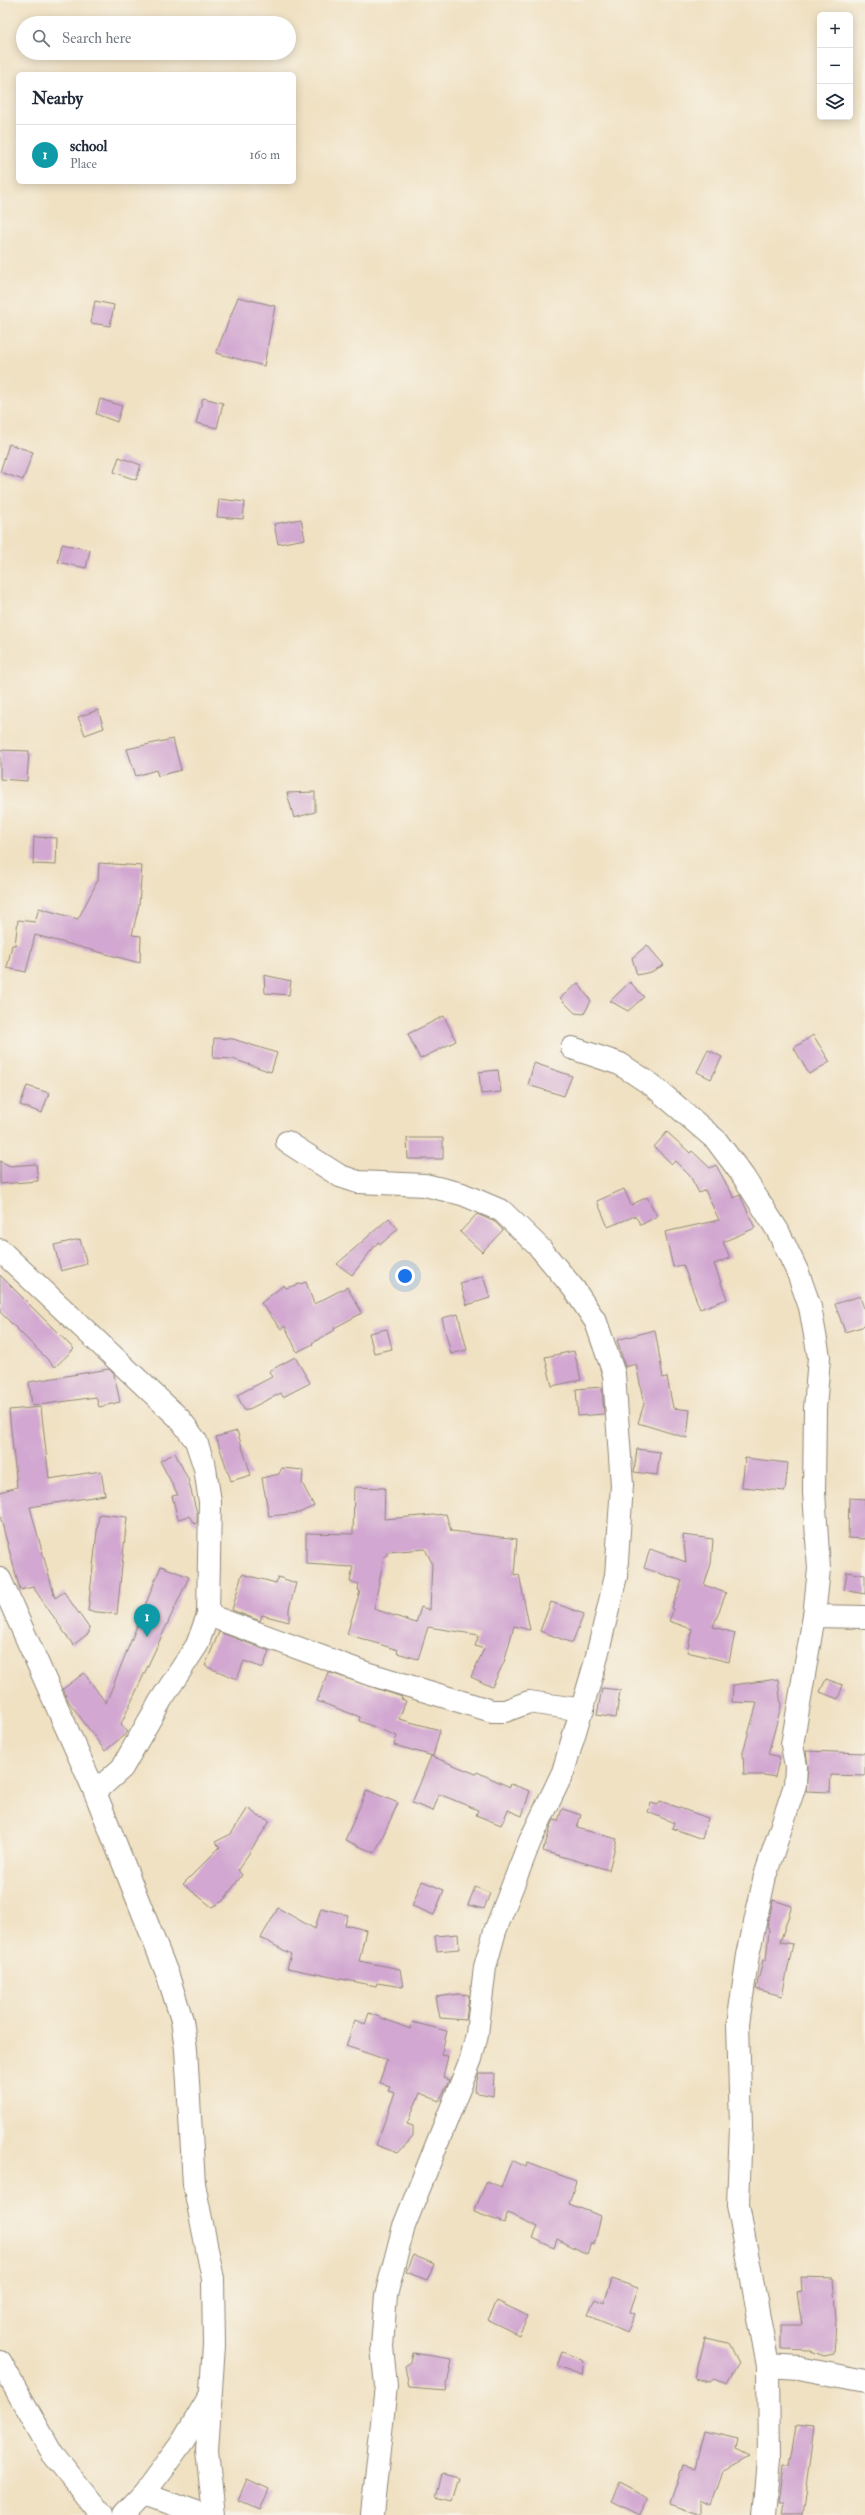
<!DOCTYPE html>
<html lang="en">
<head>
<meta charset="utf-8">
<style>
	:root { --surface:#fff; --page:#f2f2f3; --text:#1f2937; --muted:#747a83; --line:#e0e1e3; --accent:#b45309 }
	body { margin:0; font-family:"IM FELL Double Pica",serif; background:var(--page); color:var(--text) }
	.controls { position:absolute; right:12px; top:12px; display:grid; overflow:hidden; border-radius:6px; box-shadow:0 2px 10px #0003 }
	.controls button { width:36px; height:36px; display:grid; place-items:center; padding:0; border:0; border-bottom:1px solid var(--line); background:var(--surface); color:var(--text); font:20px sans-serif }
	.you { position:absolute; left:405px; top:1276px; width:14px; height:14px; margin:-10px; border:3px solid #fff; border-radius:50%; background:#1a73e8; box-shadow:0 0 0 6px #1a73e833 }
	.badge { display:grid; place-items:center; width:26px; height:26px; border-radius:50%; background:var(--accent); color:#fff; font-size:13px; font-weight:700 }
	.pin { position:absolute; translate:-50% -33px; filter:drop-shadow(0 1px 2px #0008) }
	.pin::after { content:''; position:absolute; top:21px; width:14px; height:12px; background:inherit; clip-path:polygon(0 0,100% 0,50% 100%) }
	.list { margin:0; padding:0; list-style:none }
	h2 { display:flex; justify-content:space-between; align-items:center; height:52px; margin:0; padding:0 16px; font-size:17px }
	h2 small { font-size:13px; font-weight:400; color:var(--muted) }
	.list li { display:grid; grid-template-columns:26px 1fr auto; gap:12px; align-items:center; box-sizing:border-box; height:60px; padding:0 16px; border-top:1px solid var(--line) }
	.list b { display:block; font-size:15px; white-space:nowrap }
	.list p { margin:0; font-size:13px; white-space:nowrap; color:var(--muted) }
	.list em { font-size:13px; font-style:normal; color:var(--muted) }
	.icon { flex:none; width:22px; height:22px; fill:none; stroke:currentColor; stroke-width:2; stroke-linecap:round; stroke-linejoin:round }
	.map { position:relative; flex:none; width:865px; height:2515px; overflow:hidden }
	.search { position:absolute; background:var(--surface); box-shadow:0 2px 10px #0003; left:16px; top:16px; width:280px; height:44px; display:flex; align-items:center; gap:10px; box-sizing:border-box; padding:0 14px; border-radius:22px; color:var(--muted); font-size:15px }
	.panel { position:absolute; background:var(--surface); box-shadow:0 2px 10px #0003; left:16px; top:72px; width:280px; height:112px; border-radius:6px }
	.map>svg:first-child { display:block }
</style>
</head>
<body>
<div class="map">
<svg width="865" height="2515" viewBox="0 0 865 2515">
	<rect width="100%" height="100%" fill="#f7f3e8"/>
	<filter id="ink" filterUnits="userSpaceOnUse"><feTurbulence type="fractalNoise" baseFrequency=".025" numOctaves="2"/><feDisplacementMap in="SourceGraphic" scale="8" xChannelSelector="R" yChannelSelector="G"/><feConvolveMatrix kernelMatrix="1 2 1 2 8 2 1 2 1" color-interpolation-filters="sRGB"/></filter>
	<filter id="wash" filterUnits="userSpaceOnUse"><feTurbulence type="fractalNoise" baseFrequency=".012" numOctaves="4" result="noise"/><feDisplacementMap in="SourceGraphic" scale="16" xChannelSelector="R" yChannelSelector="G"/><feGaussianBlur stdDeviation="0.9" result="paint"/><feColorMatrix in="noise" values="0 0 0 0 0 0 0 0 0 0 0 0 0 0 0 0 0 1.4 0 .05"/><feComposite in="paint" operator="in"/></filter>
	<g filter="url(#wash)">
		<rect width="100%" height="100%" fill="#f0e1c3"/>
		<g id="blocks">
			<g fill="#d2a7d1" fill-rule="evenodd">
				<polygon points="238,297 275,306 264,366 216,353"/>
				<polygon points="95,301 114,305 110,326 91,323"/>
				<polygon points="203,398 223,403 217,428 196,423"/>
				<polygon points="100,399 122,406 117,422 96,414"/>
				<polygon points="9,444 33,452 23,480 0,472"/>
				<polygon points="119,457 141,465 136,480 114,472"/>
				<polygon points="219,499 245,502 243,519 217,517"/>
				<polygon points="301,519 305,539 278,544 274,524"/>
				<polygon points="62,544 90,550 86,568 58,562"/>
				<polygon points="98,710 104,728 85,735 78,717"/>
				<polygon points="173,739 181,770 158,776 156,770 136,776 127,749"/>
				<polygon points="0,750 29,751 27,781 0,779"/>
				<polygon points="315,792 315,812 294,818 287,793"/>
				<polygon points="34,837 57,838 56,865 33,864"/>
				<polygon points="99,863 142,866 139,905 132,935 141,936 140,963 35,935 26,972 7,968 12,945 15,945 18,920 35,922 39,908 78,919 98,880"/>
				<polygon points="647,945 664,965 651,972 637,975 632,958"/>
				<polygon points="264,975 291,981 289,995 265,993"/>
				<polygon points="630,982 644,997 628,1011 610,1001"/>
				<polygon points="578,983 591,1001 584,1014 575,1013 560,998"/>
				<polygon points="444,1016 456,1041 420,1059 408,1034"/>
				<polygon points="813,1035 830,1062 809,1074 794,1048"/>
				<polygon points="214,1038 233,1039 277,1053 271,1072 233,1059 213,1058"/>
				<polygon points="708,1050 722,1057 711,1079 697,1072"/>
				<polygon points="534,1063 572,1076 564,1096 528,1085"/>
				<polygon points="498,1070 501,1092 481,1094 479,1072"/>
				<polygon points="27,1086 49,1093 42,1113 20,1105"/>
				<polygon points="667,1132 690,1153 692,1151 710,1168 716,1165 734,1198 740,1195 755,1228 723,1242 730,1258 714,1264 727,1299 700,1309 683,1265 673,1267 665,1232 719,1220 705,1190 699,1193 690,1176 675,1161 672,1164 654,1147"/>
				<polygon points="407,1138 443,1138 443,1159 408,1159"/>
				<polygon points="0,1161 10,1166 36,1164 38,1181 0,1184"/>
				<polygon points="624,1189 631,1205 647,1197 657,1216 641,1225 635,1216 608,1227 597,1201"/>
				<polygon points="477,1214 495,1222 503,1230 482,1252 460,1232"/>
				<polygon points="389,1218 398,1229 381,1244 378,1242 352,1275 337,1264"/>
				<polygon points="80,1239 87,1264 61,1271 54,1245"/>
				<polygon points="0,1275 74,1349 55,1367 0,1312"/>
				<polygon points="483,1276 490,1298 467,1305 460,1283"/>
				<polygon points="306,1282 314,1304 347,1287 362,1313 334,1328 335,1330 312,1343 313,1344 297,1352 285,1326 281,1329 261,1303 284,1285 286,1288"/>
				<polygon points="860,1296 865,1312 865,1326 845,1332 835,1304"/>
				<polygon points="458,1314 467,1350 451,1354 442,1318"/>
				<polygon points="387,1329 392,1349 374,1353 369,1333"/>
				<polygon points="655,1330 663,1378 667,1377 673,1408 690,1410 687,1438 638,1423 644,1404 636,1364 625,1367 617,1340"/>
				<polygon points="574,1351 581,1380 552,1386 545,1357"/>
				<polygon points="295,1357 310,1383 283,1397 281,1393 245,1411 237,1395 272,1377 269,1371"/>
				<polygon points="109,1369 114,1374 120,1402 99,1407 96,1397 32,1406 29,1382"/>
				<polygon points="602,1387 604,1414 578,1416 576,1389"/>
				<polygon points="41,1407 49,1479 101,1471 105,1495 30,1507 55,1598 64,1592 89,1628 89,1633 73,1645 33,1587 20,1590 0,1516 0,1492 17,1487 9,1410"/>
				<polygon points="237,1431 251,1475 231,1481 216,1437"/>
				<polygon points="637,1449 660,1452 657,1475 634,1472"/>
				<polygon points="175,1453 188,1479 197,1513 197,1523 194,1524 189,1516 178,1519 172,1496 178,1495 160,1461"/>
				<polygon points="745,1458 788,1463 785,1491 742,1487"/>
				<polygon points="282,1468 303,1470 302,1483 314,1506 299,1513 269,1516 262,1478 279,1474"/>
				<path d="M 354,1487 L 385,1488 L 384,1519 L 446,1514 L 451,1531 L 517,1539 L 514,1575 L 519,1574 L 530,1630 L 514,1626 L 504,1662 L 492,1687 L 471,1677 L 484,1649 L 475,1646 L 479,1635 L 428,1627 L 418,1659 L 397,1653 L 398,1650 L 347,1634 L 360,1591 L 358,1590 L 359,1584 L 350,1582 L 353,1567 L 306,1564 L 306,1533 L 353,1534 ZM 425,1549 L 432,1563 L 430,1610 L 421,1607 L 416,1623 L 374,1609 L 384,1556 L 387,1556 L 387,1552 Z"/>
				<polygon points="849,1498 865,1499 865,1539 848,1538"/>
				<polygon points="99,1514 127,1517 117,1614 88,1611"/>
				<polygon points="683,1535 713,1539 711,1564 704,1585 726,1593 713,1627 735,1633 729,1662 687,1652 692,1629 669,1621 674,1609 672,1608 682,1581 644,1568 650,1549 686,1562"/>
				<polygon points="161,1566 189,1577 121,1724 128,1732 105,1751 69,1702 63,1689 84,1673 106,1703"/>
				<polygon points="847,1572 865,1575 865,1594 844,1590"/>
				<polygon points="242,1574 276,1583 278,1577 296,1583 289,1609 289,1622 262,1615 260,1621 232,1610"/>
				<polygon points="551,1602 584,1614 572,1643 540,1631"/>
				<polygon points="219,1632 269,1651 263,1668 244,1661 237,1679 205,1666"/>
				<polygon points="328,1672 402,1697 401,1699 406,1701 399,1719 440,1730 433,1756 394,1745 397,1736 359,1721 360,1717 317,1701"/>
				<polygon points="778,1679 781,1707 768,1754 780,1757 775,1777 764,1775 744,1775 743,1752 757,1703 732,1702 733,1685"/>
				<polygon points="826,1679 843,1685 838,1699 820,1692"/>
				<polygon points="602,1688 620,1690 616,1718 597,1715"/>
				<polygon points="806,1751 865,1753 865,1776 831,1775 830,1792 806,1791 808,1767"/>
				<polygon points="431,1756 476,1774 477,1772 510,1787 511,1784 530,1791 522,1816 508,1810 501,1825 476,1815 478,1810 439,1794 433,1811 412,1803"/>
				<polygon points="367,1790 398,1803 375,1853 345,1840"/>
				<polygon points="660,1801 708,1818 702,1839 672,1828 674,1823 648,1812 651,1803 658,1805"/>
				<polygon points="248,1808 258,1816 270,1821 238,1870 242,1875 223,1901 212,1907 183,1884 220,1847 215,1842 231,1834"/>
				<polygon points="562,1809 581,1815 577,1828 617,1839 609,1870 543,1851 552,1824 554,1820 558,1821"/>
				<polygon points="422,1881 444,1890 434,1915 412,1906"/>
				<polygon points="475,1887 490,1893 484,1909 468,1905"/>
				<polygon points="773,1900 792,1906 780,1942 793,1944 782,1996 756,1989 763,1960 766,1960 769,1929 767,1928"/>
				<polygon points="278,1908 315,1929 321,1908 348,1915 345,1925 366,1930 359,1961 400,1969 403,1987 377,1983 376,1986 287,1968 291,1954 261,1938"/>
				<polygon points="458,1934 459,1949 437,1951 435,1936"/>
				<polygon points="459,1994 469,1995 466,2020 440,2018 436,1997"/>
				<polygon points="369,2013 410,2029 412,2022 447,2031 441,2055 448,2056 443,2077 449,2081 439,2101 420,2093 407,2124 413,2126 413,2137 398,2153 376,2145 395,2093 388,2091 390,2086 379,2083 387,2060 346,2046 355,2020 365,2024"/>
				<polygon points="479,2073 494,2073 493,2096 474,2092"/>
				<polygon points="512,2160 526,2167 528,2163 576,2181 569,2204 601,2216 594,2245 591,2243 587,2254 557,2239 554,2248 533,2238 538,2227 508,2213 504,2223 474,2212 487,2181 501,2187"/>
				<polygon points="413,2255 434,2264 427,2280 406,2272"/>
				<polygon points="801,2277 833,2278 836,2321 834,2354 824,2356 811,2351 781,2350 781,2325 802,2325 797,2292 802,2291"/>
				<polygon points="612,2279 638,2288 630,2312 635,2314 627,2333 588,2315 595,2299 604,2303"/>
				<polygon points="497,2301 528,2316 519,2335 488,2320"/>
				<polygon points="705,2338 729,2343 739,2363 727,2384 713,2379 709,2382 695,2379"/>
				<polygon points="562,2352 584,2360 582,2375 557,2366"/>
				<polygon points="413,2353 452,2359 446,2391 409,2388 405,2366 411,2362"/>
				<polygon points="796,2426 814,2428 802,2515 781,2515 783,2503 778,2503 783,2467 789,2467"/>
				<polygon points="704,2431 738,2439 736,2450 750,2457 723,2472 711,2506 701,2501 701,2515 670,2504 683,2465 695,2468"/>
				<polygon points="442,2474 459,2478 452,2501 436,2497"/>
				<polygon points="247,2479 269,2489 260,2510 238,2500"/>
				<polygon points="620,2483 648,2498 639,2515 611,2501"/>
			</g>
		</g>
	</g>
	<g filter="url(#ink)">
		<use href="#blocks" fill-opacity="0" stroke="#8e8677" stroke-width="1"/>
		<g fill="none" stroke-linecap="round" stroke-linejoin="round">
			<g stroke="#8e8677" stroke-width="24">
				<g id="street">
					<polyline points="572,1048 620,1064 652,1085 716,1140 743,1176 778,1231 798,1273 810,1307 819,1357 815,1409 814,1492 819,1569 814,1616 792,1745 796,1766 795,1785 765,1876 748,1955 738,2024 741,2126 738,2205 768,2366 769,2461 764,2515"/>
					<polyline points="287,1142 340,1176 358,1182 425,1185 462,1194 502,1211 540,1248 574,1289 596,1322 614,1374 622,1485 616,1576 595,1664 563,1772 530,1841 495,1931 485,1967 477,2034 471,2059 404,2226 386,2295 382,2347 386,2386 372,2515"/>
					<polyline points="0,1250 180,1419 196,1441 205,1468 210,1502 208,1615 197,1645 161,1700 122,1768 95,1792"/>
					<polyline points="0,1579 95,1792 168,1976 182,2020 186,2049 194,2184 213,2279 214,2345 207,2450 214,2515"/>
					<polyline points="208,1615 366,1673 492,1711 505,1711 529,1702 583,1710"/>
					<polyline points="814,1616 865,1617"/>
					<polyline points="0,2361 52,2453 102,2515"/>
					<polyline points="768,2366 799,2368 865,2381"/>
					<polyline points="144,2494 183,2441 208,2399"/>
					<polyline points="124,2515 144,2494 202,2515"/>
				</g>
			</g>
			<use href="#street" stroke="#fff" stroke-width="22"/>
		</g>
	</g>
</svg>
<div class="controls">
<button>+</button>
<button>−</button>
<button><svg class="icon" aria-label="layers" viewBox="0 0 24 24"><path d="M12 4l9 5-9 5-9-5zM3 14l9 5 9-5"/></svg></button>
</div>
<div class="you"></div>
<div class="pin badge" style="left:147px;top:1637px;background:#0f9aa8">1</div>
<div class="search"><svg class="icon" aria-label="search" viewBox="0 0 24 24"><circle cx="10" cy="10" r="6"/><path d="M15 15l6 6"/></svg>Search here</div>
<section class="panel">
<h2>Nearby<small></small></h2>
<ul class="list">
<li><span class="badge" style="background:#0f9aa8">1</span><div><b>school</b><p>Place</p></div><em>160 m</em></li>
</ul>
</section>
</div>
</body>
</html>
